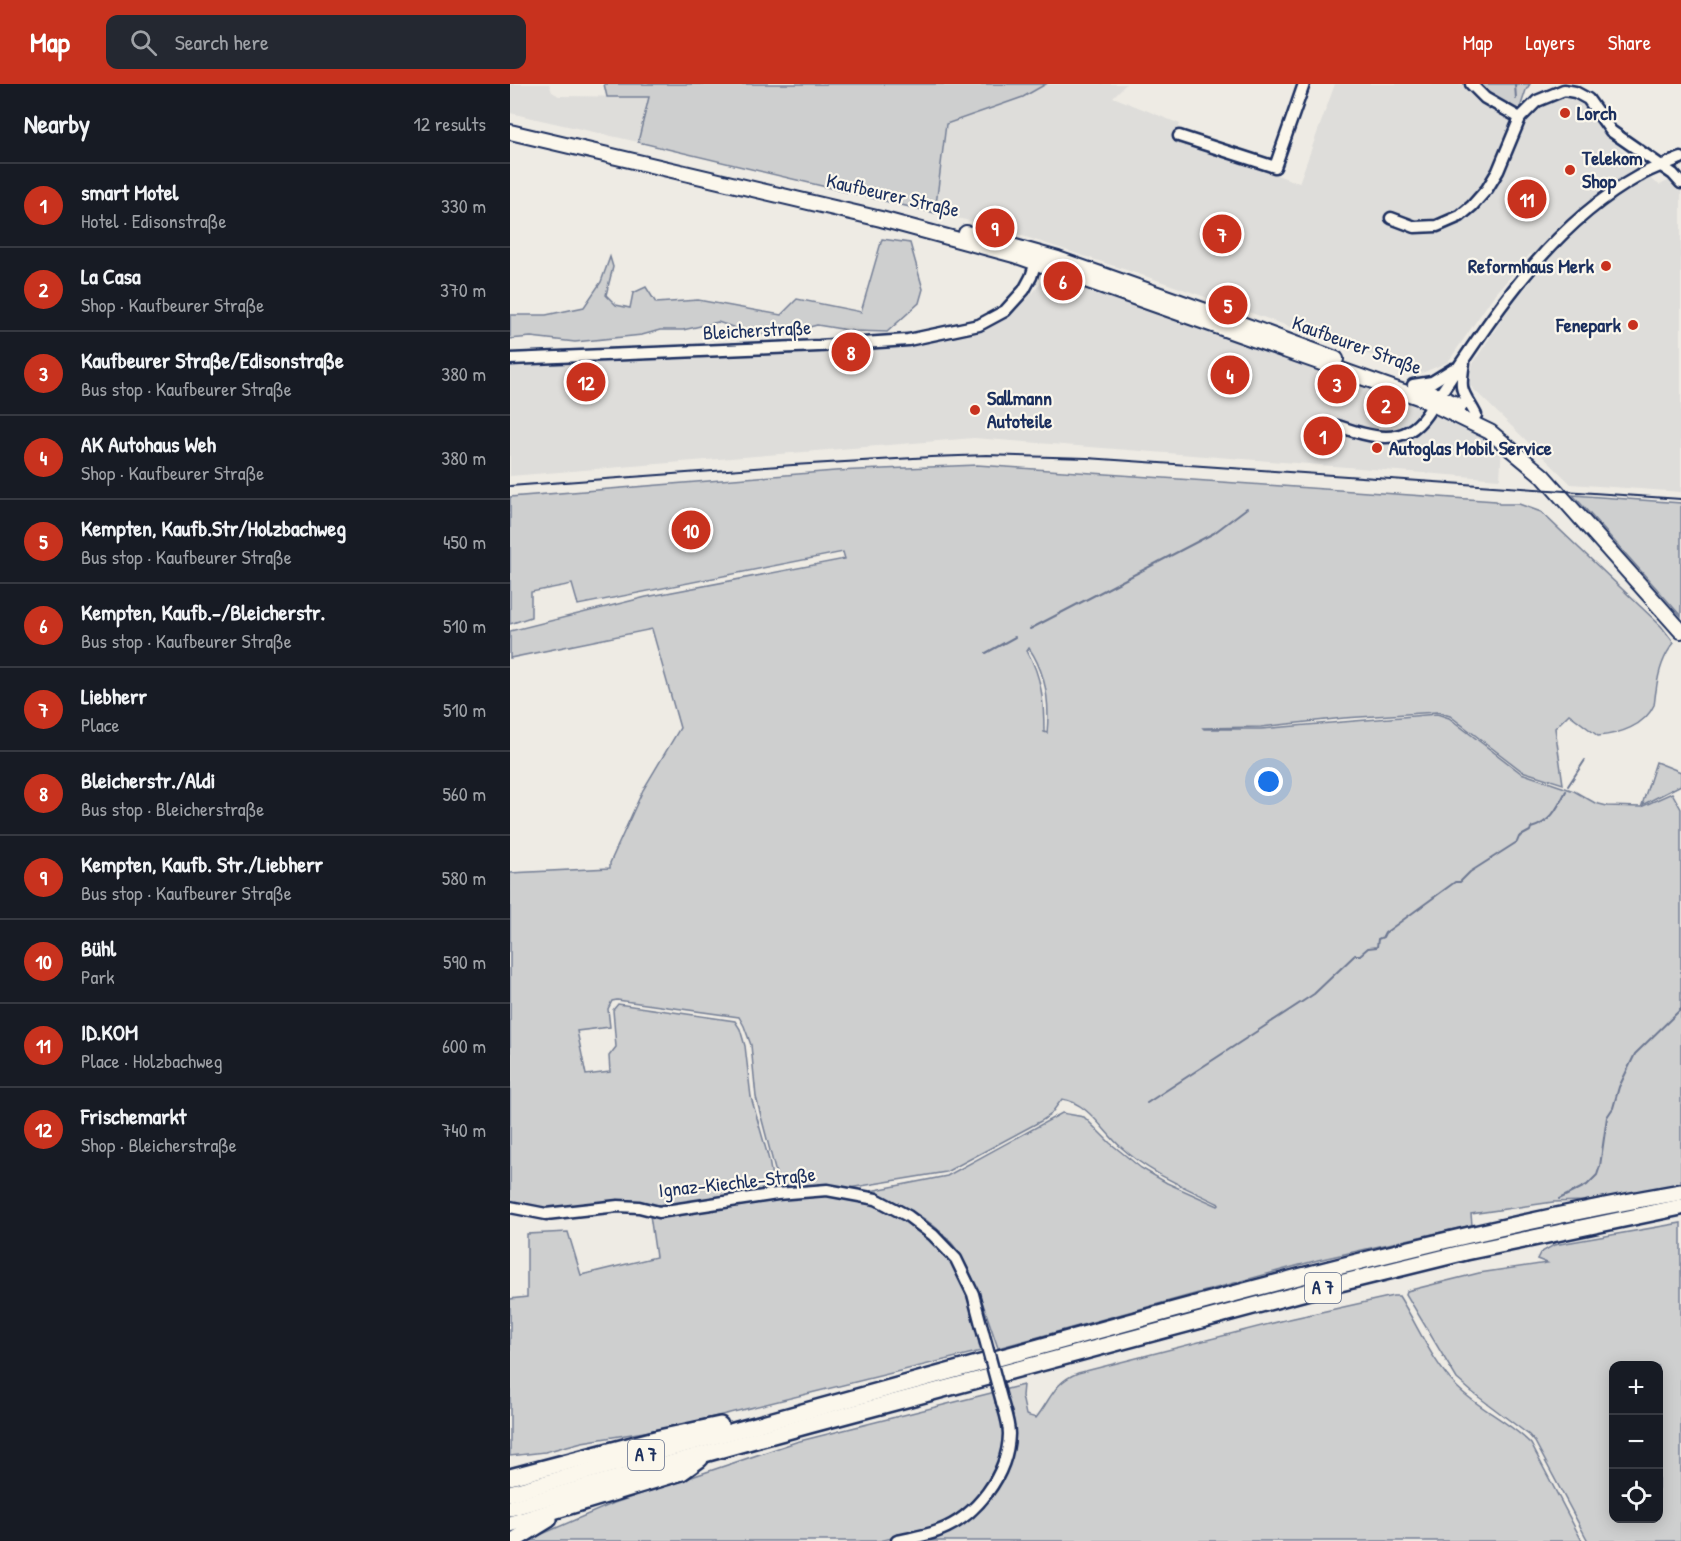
<!DOCTYPE html>
<html lang="en">
<head>
<meta charset="utf-8">
<style>
	:root { --surface:#171b24; --page:#242831; --text:#f1f3f6; --muted:#9ea1a6; --line:#363941; --accent:#c8321e }
	body { margin:0; font-family:"Patrick Hand",sans-serif; background:var(--page); color:var(--text) }
	.controls { position:absolute; right:18px; bottom:18px; display:grid; overflow:hidden; border-radius:12px; box-shadow:0 3px 15px #0003 }
	.controls button { width:54px; height:54px; display:grid; place-items:center; padding:0; border:0; border-bottom:2px solid var(--line); background:var(--surface); color:var(--text); font:30px sans-serif }
	.you { position:absolute; left:759px; top:698px; width:21px; height:21px; margin:-15px; border:4px solid #fff; border-radius:50%; background:#1a73e8; box-shadow:0 0 0 9px #1a73e833 }
	.badge { display:grid; place-items:center; width:39px; height:39px; border-radius:50%; background:var(--accent); color:#fff; font-size:20px; font-weight:700 }
	.pin { position:absolute; translate:-50% -50%; border:3px solid #fff; box-shadow:0 2px 6px #0006 }
	.list { margin:0; padding:0; list-style:none }
	h2 { display:flex; justify-content:space-between; align-items:center; height:78px; margin:0; padding:0 24px; font-size:26px }
	h2 small { font-size:20px; font-weight:400; color:var(--muted) }
	.list li { display:grid; grid-template-columns:39px 1fr auto; gap:18px; align-items:center; box-sizing:border-box; height:84px; padding:0 24px; border-top:2px solid var(--line) }
	.list b { display:block; font-size:22px; white-space:nowrap }
	.list p { margin:0; font-size:20px; white-space:nowrap; color:var(--muted) }
	.list em { font-size:20px; font-style:normal; color:var(--muted) }
	.icon { flex:none; width:33px; height:33px; fill:none; stroke:currentColor; stroke-width:2; stroke-linecap:round; stroke-linejoin:round }
	.map { position:relative; flex:none; width:1171px; height:1457px; overflow:hidden }
	header { display:flex; align-items:center; gap:36px; box-sizing:border-box; height:84px; padding:0 30px; background:var(--accent); color:#fff }
	header strong { font-size:28px }
	nav { display:flex; gap:33px; margin-inline-start:auto; font-size:21px }
	.search { width:420px; height:54px; background:var(--page); display:flex; align-items:center; gap:15px; box-sizing:border-box; padding:0 21px; border-radius:12px; color:var(--muted); font-size:22px }
	main { display:flex }
	aside { flex:1; background:var(--surface) }
	.map>svg:first-child { display:block }
</style>
</head>
<body>
<header>
<strong>Map</strong>
<div class="search"><svg class="icon" aria-label="search" viewBox="0 0 24 24"><circle cx="10" cy="10" r="6"/><path d="M15 15l6 6"/></svg>Search here</div>
<nav><a>Map</a><a>Layers</a><a>Share</a></nav>
</header>
<main>
<aside>
<h2>Nearby<small>12 results</small></h2>
<ul class="list">
<li><span class="badge">1</span><div><b>smart Motel</b><p>Hotel · Edisonstraße</p></div><em>330 m</em></li>
<li><span class="badge">2</span><div><b>La Casa</b><p>Shop · Kaufbeurer Straße</p></div><em>370 m</em></li>
<li><span class="badge">3</span><div><b>Kaufbeurer Straße/Edisonstraße</b><p>Bus stop · Kaufbeurer Straße</p></div><em>380 m</em></li>
<li><span class="badge">4</span><div><b>AK Autohaus Weh</b><p>Shop · Kaufbeurer Straße</p></div><em>380 m</em></li>
<li><span class="badge">5</span><div><b>Kempten, Kaufb.Str/Holzbachweg</b><p>Bus stop · Kaufbeurer Straße</p></div><em>450 m</em></li>
<li><span class="badge">6</span><div><b>Kempten, Kaufb.-/Bleicherstr.</b><p>Bus stop · Kaufbeurer Straße</p></div><em>510 m</em></li>
<li><span class="badge">7</span><div><b>Liebherr</b><p>Place</p></div><em>510 m</em></li>
<li><span class="badge">8</span><div><b>Bleicherstr./Aldi</b><p>Bus stop · Bleicherstraße</p></div><em>560 m</em></li>
<li><span class="badge">9</span><div><b>Kempten, Kaufb. Str./Liebherr</b><p>Bus stop · Kaufbeurer Straße</p></div><em>580 m</em></li>
<li><span class="badge">10</span><div><b>Bühl</b><p>Park</p></div><em>590 m</em></li>
<li><span class="badge">11</span><div><b>ID.KOM</b><p>Place · Holzbachweg</p></div><em>600 m</em></li>
<li><span class="badge">12</span><div><b>Frischemarkt</b><p>Shop · Bleicherstraße</p></div><em>740 m</em></li>
</ul>
</aside>
<div class="map">
<svg width="1171" height="1457" viewBox="0 0 1171 1457">
	<rect width="100%" height="100%" fill="#eeebe4"/>
	<filter id="ink" filterUnits="userSpaceOnUse"><feTurbulence type="fractalNoise" baseFrequency=".0167" numOctaves="2"/><feDisplacementMap in="SourceGraphic" scale="12" xChannelSelector="R" yChannelSelector="G"/><feConvolveMatrix kernelMatrix="1 2 1 2 8 2 1 2 1" color-interpolation-filters="sRGB"/></filter>
	<g filter="url(#ink)">
		<g fill="#deddda">
			<polygon points="0,0 39,0 42,8 49,12 139,13 128,58 0,29"/>
			<polygon points="536,0 616,0 603,13 670,40 665,54 789,99 825,0 955,0 962,11 1014,40 1032,23 1040,19 1056,14 1072,20 1083,32 1090,44 1143,97 1150,101 1171,90 1171,408 1061,400 953,295 999,224 1034,181 1020,170 982,214 938,278 912,289 644,195 482,142 425,129 436,40 513,13"/>
			<polygon points="539,188 764,272 951,336 992,360 990,395 464,354 0,392 0,282 377,264 465,247 492,234 522,210"/>
		</g>
		<g fill="#cecfcf" stroke="#747f96" stroke-width="1.5" fill-rule="evenodd">
			<polygon points="94,0 536,0 513,13 436,40 425,129 128,58 139,13 97,13"/>
			<polygon points="964,0 1020,0 1016,6 1008,30 998,26"/>
			<polygon points="372,155 400,159 413,205 409,219 377,248 344,247 307,241 266,252 240,249 208,238 173,246 150,246 132,251 65,258 21,253 0,255 0,231 36,231 74,223 91,198 100,173 103,183 96,211 106,221 120,224 123,209 136,203 146,219 188,216 271,231 287,215 351,228"/>
			<path d="M 467,381 L 986,417 L 989,420 L 1009,420 L 1031,428 L 1151,542 L 1164,559 C 1152,573 1148,590 1146,607 C 1145,611 1145,617 1144,621 C 1135,642 1109,650 1088,652 L 1059,630 L 1045,644 L 1053,700 L 1012,687 L 940,632 L 927,628 L 834,634 L 751,643 L 693,644 L 694,645 L 751,645 L 927,630 L 939,634 L 1011,689 L 1064,707 L 1085,719 L 1097,722 L 1131,723 L 1162,709 L 1171,725 L 1171,1100 L 1074,1117 L 1043,1118 L 961,1130 L 962,1141 L 808,1176 L 488,1264 C 477,1233 469,1202 452,1174 C 434,1142 390,1116 355,1108 L 437,1092 L 552,1029 L 574,1033 L 600,1059 L 631,1084 L 657,1099 L 708,1122 L 709,1120 C 675,1103 641,1090 612,1064 C 593,1048 579,1019 552,1015 L 540,1031 L 531,1037 L 436,1088 L 339,1104 L 317,1102 L 270,1105 L 246,1013 L 241,961 L 234,942 L 229,933 L 107,916 L 102,917 L 98,925 L 100,943 L 67,947 L 76,991 L 100,988 L 99,972 L 106,963 L 103,926 L 108,920 L 225,937 L 230,945 L 235,962 L 241,1013 L 259,1076 L 262,1093 L 261,1101 L 258,1106 L 147,1124 L 36,1126 L 0,1118 L 0,789 L 100,784 L 100,779 L 133,706 L 170,644 L 142,545 L 0,574 L 0,547 L 136,513 L 335,475 L 333,468 L 68,521 L 62,500 L 21,508 L 21,533 L 0,540 L 0,413 L 325,387 ZM 519,564 C 536,589 540,619 537,649 L 534,648 C 534,619 532,593 517,567 Z"/>
			<polygon points="1063,411 1171,419 1171,532"/>
			<polygon points="1146,678 1171,688 1171,701 1132,721"/>
			<path d="M 317,1110 C 358,1115 398,1132 427,1162 C 432,1168 438,1173 442,1180 C 458,1206 464,1237 471,1267 L 159,1344 L 72,1358 L 35,1368 L 0,1372 L 0,1215 L 17,1213 L 17,1150 L 58,1148 L 71,1191 L 146,1173 L 140,1131 L 267,1114 Z"/>
			<path d="M 1171,1139 L 1171,1457 L 1078,1457 L 1025,1358 L 1019,1351 L 962,1308 L 947,1295 L 896,1210 L 897,1207 L 969,1189 L 1037,1179 L 1027,1175 L 1030,1169 L 1044,1161 ZM 1104,1282 L 1148,1282 L 1148,1434 L 1104,1434 Z"/>
			<path d="M 883,1212 L 889,1212 C 908,1242 922,1278 947,1303 C 969,1325 1000,1338 1021,1360 L 1072,1457 L 404,1457 L 427,1443 L 370,1457 L 16,1457 L 104,1419 L 286,1358 L 513,1301 L 512,1312 L 516,1331 L 526,1334 C 541,1315 544,1298 568,1289 L 775,1236 Z"/>
		</g>
		<g fill="none" stroke-linecap="round" stroke-linejoin="round">
			<g stroke="#6d7892" stroke-width="2">
				<polyline points="1005,0 1006,15"/>
				<polyline points="520,545 704,449 737,424"/>
				<polyline points="476,569 505,553"/>
				<polyline points="1058,702 1075,676"/>
				<path d="M 637,1019 L 804,910 L 845,871 L 850,871 L 858,864 L 867,863 L 868,855 L 873,853 L 875,849 L 945,798 L 950,798 L 960,788 L 1007,758 L 1009,753 L 1020,747 L 1021,744 C 1041,738 1047,725 1056,707"/>
				<polyline points="1049,1115 1077,1101 1087,1091 1090,1082 1097,1033 1103,1024 1109,1003 1125,970 1171,925"/>
			</g>
			<g stroke="#1b2f5e" stroke-width="15">
				<g id="minor">
					<polyline points="961,0 975,14 1010,34"/>
					<polyline points="669,52 765,83 794,0"/>
					<polyline points="881,134 905,143 927,142 950,132 962,122 977,105 988,87 1010,34 1027,17 1054,6 1065,8 1078,15 1101,47 1163,90 1171,99"/>
					<polyline points="0,275 309,262 398,256 469,241 495,227 514,206 521,193 528,172"/>
					<path d="M 954,278 C 949,310 952,305 966,331"/>
					<polyline points="903,301 922,298 943,285"/>
					<path d="M 828,342 C 861,353 893,364 916,331 C 976,244 1033,145 1129,92 C 1142,84 1157,80 1171,74"/>
					<polyline points="0,1123 36,1130 108,1122 129,1123 149,1128 267,1110 317,1106 366,1115 398,1132 423,1151 446,1175 463,1210 473,1248"/>
					<path d="M 387,1457 C 400,1454 415,1452 428,1447 C 466,1433 498,1391 499,1350 C 499,1339 495,1328 492,1318"/>
				</g>
			</g>
			<g stroke="#1b2f5e" stroke-width="18">
				<g id="major">
					<polyline points="0,48 371,135 504,171 908,313 980,348 1033,392 1171,547"/>
					<polyline points="456,149 548,175 713,233 826,275"/>
					<polyline points="910,304 950,322"/>
				</g>
			</g>
			<g stroke="#1b2f5e" stroke-width="20">
				<g id="highway">
					<polyline points="0,1393 149,1354 210,1341"/>
					<path d="M 0,1409 C 209,1351 418,1292 627,1236 C 807,1187 987,1140 1171,1108"/>
					<polyline points="0,1424 299,1341 818,1202 956,1168 1171,1123"/>
					<polyline points="0,1440 172,1388 190,1375"/>
					<polyline points="3,1457 39,1435"/>
				</g>
			</g>
			<use href="#minor" stroke="#fbf7ec" stroke-width="10"/>
			<use href="#major" stroke="#fbf7ec" stroke-width="14"/>
			<use href="#highway" stroke="#fbf7ec" stroke-width="15"/>
			<polyline stroke="#1b2f5e" stroke-width="2" points="0,402 283,381 421,373 477,371 577,374 1171,415"/>
			<g stroke="#1b2f5e" stroke-width="15" stroke-linecap="butt">
				<polyline id="minor-bridge" points="473,1248 492,1318"/>
			</g>
			<use href="#minor-bridge" stroke="#fbf7ec" stroke-width="10"/>
		</g>
	</g>
	<g fill="#c8321e" stroke="#fbf7ec" stroke-width="2">
		<circle cx="1055" cy="29" r="6"/>
		<circle cx="1060" cy="86" r="6"/>
		<circle cx="1096" cy="182" r="6"/>
		<circle cx="1123" cy="241" r="6"/>
		<circle cx="465" cy="326" r="6"/>
		<circle cx="867" cy="364" r="6"/>
	</g>
	<g text-anchor="middle" stroke-width="4.5" stroke-linejoin="round" paint-order="stroke">
		<g fill="#fbf7ec" stroke="#5e6b89" stroke-width="1.5">
			<rect x="795" y="1189" width="36" height="30" rx="4.5"/>
			<rect x="118" y="1356" width="36" height="30" rx="4.5"/>
		</g>
		<g font-size="18" font-weight="bold" fill="#1b2f5e">
			<text x="813" y="1210">A 7</text>
			<text x="136" y="1377">A 7</text>
		</g>
		<g font-size="20" font-weight="bold" fill="#1b2f5e" stroke="#fbf7ec" text-anchor="start">
			<text x="1067" y="36">Lorch</text>
			<text x="1072" y="81">Telekom<tspan x="1072" dy="23">Shop</tspan></text>
			<text x="1084" y="189" text-anchor="end">Reformhaus Merk</text>
			<text x="1111" y="248" text-anchor="end">Fenepark</text>
			<text x="477" y="321">Sallmann<tspan x="477" dy="23">Autoteile</tspan></text>
			<text x="879" y="371">Autoglas Mobil Service</text>
		</g>
		<g font-size="20" fill="#1b2f5e" stroke="#fbf7ec">
			<text transform="translate(383 111) rotate(13)" y="7">Kaufbeurer Straße</text>
			<text transform="translate(247 246) rotate(-3)" y="7">Bleicherstraße</text>
			<text transform="translate(847 261) rotate(20)" y="7">Kaufbeurer Straße</text>
			<text transform="translate(227 1098) rotate(-6)" y="7">Ignaz-Kiechle-Straße</text>
		</g>
	</g>
</svg>
<div class="controls">
<button>+</button>
<button>−</button>
<button><svg class="icon" aria-label="locate" viewBox="0 0 24 24"><circle cx="12" cy="12" r="6"/><path d="M12 2v4M12 18v4M2 12h4M18 12h4"/></svg></button>
</div>
<div class="you"></div>
<div class="pin badge" style="left:813px;top:352px">1</div>
<div class="pin badge" style="left:876px;top:321px">2</div>
<div class="pin badge" style="left:827px;top:300px">3</div>
<div class="pin badge" style="left:720px;top:291px">4</div>
<div class="pin badge" style="left:718px;top:221px">5</div>
<div class="pin badge" style="left:553px;top:197px">6</div>
<div class="pin badge" style="left:712px;top:150px">7</div>
<div class="pin badge" style="left:341px;top:268px">8</div>
<div class="pin badge" style="left:485px;top:144px">9</div>
<div class="pin badge" style="left:181px;top:446px">10</div>
<div class="pin badge" style="left:1017px;top:115px">11</div>
<div class="pin badge" style="left:76px;top:298px">12</div>
</div>
</main>
</body>
</html>
